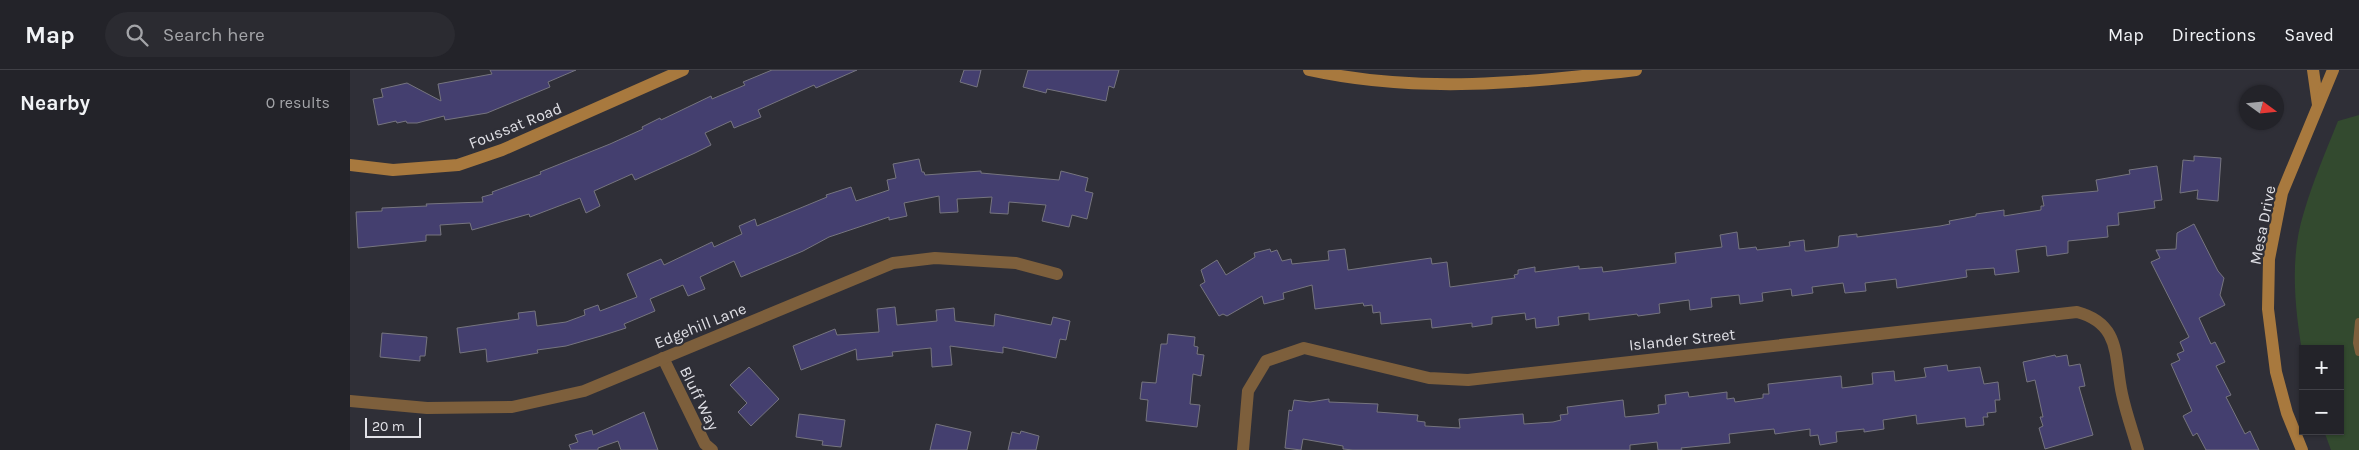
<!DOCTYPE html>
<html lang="en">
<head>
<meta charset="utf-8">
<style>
	:root { --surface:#232329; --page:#2b2b31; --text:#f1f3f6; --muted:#a3a4a8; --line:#404046 }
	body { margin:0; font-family:Karla,sans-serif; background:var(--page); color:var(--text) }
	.controls { position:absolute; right:15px; bottom:15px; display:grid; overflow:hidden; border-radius:0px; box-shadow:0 1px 4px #0004 }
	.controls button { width:45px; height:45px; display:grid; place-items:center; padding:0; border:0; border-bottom:1px solid var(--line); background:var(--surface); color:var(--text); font:25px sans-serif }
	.compass { position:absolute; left:1889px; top:15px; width:45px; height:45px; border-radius:50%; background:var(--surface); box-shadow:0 1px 4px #0004; rotate:105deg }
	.scale { position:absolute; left:15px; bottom:12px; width:56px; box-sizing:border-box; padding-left:5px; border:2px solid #e0e0e6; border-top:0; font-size:14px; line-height:18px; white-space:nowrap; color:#e0e0e6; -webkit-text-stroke:4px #2f2f37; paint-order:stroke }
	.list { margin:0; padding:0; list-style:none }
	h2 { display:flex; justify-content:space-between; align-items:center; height:65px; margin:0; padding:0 20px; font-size:21px }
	h2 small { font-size:16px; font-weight:400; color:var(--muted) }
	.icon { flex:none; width:28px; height:28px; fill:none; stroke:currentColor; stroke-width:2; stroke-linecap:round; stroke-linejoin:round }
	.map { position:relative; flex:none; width:2009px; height:380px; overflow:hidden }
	header { display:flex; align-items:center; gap:30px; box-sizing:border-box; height:70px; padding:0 25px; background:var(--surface); border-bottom:1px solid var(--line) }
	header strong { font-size:24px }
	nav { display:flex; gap:28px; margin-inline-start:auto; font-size:18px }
	.search { width:350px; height:45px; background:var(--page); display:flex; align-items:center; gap:12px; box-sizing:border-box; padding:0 18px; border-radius:28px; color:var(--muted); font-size:19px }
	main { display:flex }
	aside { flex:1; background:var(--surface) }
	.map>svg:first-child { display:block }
</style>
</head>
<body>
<header>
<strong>Map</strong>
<div class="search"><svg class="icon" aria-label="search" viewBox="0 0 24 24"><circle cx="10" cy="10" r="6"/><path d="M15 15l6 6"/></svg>Search here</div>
<nav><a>Map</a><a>Directions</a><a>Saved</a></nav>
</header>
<main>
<aside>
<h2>Nearby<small>0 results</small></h2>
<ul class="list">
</ul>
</aside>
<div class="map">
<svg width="2009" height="380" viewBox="0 0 2009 380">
	<rect width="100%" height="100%" fill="#2f2f37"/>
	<path fill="#334a2f" d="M 2009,45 L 2009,380 L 1981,380 L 1974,361 L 1990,361 L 1990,279 L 1953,279 L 1953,287 C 1945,240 1939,188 1954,142 C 1963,111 1976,81 1988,51 Z"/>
	<g fill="#443f6f" stroke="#76757f">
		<polygon points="140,0 226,0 198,12 200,17 137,43 95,50 94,46 67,53 57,53 56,51 47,53 46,51 28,55 23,29 33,27 31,19 57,13 91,31 88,14 142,4"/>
		<polygon points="422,0 507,0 466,18 464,15 408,40 411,47 384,58 381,51 355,63 361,75 345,83 285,110 282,104 244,121 250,136 236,143 230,128 180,147 179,144 122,160 120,153 90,155 91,165 76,165 76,171 8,178 6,142 32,141 32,138 77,136 76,134 133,132 132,127 143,124 142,122 191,104 190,102 260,74 293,59 292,57 310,48 311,50 361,26 362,29 395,15 393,12"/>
		<polygon points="614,0 631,0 627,17 610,12"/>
		<polygon points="678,0 769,0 764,18 759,16 756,31 697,19 696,23 673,17"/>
		<polygon points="1844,86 1871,88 1868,131 1847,129 1848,120 1830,123 1833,90 1844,91"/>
		<polygon points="569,89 572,102 574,102 575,105 631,101 631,103 709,110 711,101 738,108 735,121 743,123 737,149 722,145 719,157 692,151 696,135 659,132 658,144 640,143 642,127 607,129 608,142 590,143 589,126 554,133 557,146 539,150 539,147 479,167 453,181 391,207 384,191 350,207 355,219 338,226 333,215 300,229 305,241 274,254 276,258 251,266 216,276 187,280 188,283 137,292 136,279 110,283 107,258 169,249 168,243 185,241 187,256 216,252 235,245 234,240 248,235 250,241 287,227 277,204 311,189 314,195 362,172 364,177 392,164 389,156 405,149 407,156 477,127 476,125 501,117 506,131 539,120 537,110 546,108 543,94"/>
		<polygon points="1807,96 1812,130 1804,131 1805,138 1768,143 1769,155 1757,156 1758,167 1718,171 1718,183 1697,186 1696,176 1666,180 1669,202 1645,205 1644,198 1616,200 1617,207 1547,218 1546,209 1515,213 1516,221 1495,223 1493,213 1462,217 1463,223 1442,226 1441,219 1412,223 1413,231 1390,234 1389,225 1361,228 1362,237 1340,240 1339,230 1309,234 1310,243 1288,246 1287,244 1239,250 1239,243 1208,247 1209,255 1186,258 1185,248 1176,250 1175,243 1142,247 1142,254 1122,257 1122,253 1082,258 1081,249 1031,254 1030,242 1023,243 1022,235 1014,236 1013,233 965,239 962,215 933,223 934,229 914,234 912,226 877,246 873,244 869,246 850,215 855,212 851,200 867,190 876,205 905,187 904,183 920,179 921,182 927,180 932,191 941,189 942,194 979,190 978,181 995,179 998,200 1081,188 1082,194 1097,192 1100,217 1165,208 1164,205 1168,204 1168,200 1185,197 1185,202 1229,196 1229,199 1252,197 1253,202 1326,193 1325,183 1372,177 1370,165 1387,162 1389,179 1406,177 1407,180 1440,176 1439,172 1454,170 1455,181 1458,181 1488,177 1489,166 1507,164 1507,167 1590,156 1600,154 1599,151 1626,146 1626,144 1654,140 1654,146 1691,140 1691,136 1694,136 1692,126 1748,121 1746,110 1780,104 1779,100"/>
		<polygon points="1844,154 1868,201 1874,208 1870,225 1875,235 1849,248 1861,274 1865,272 1875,292 1866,296 1881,325 1876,327 1895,364 1900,361 1909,380 1856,380 1847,363 1843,366 1833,346 1842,341 1821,294 1830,290 1827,284 1834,281 1830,272 1839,267 1801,192 1810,188 1806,180 1826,179 1827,163"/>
		<polygon points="545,237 547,255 587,251 586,240 604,238 605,251 644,256 645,244 701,255 703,247 720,251 716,270 710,269 706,288 653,277 653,283 600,276 602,295 582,297 581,278 542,282 543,286 507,290 506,279 451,300 443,276 485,259 487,265 529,262 527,239"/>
		<polygon points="32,263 77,267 75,286 70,286 70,291 30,287"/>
		<polygon points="818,264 845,267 844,276 848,277 847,284 854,285 851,306 843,304 840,334 850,335 847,357 796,351 798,330 790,329 792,312 806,313 811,274 817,274"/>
		<polygon points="1705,285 1706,287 1717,285 1719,296 1730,294 1735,316 1729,317 1743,365 1695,379 1689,358 1693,356 1690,347 1693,347 1685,310 1677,312 1673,292"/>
		<polygon points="1597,295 1598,301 1630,297 1634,314 1648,312 1650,330 1645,330 1646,342 1637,343 1638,347 1633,347 1634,355 1616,357 1615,348 1567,354 1566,345 1533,350 1534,359 1514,362 1514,359 1486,362 1487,372 1470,375 1468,365 1460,366 1460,359 1425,364 1424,359 1414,360 1379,364 1380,373 1331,378 1332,380 1308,380 1307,372 1280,375 1280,380 1003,380 993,379 993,376 953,369 951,380 935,378 939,340 942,341 944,330 960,332 979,329 979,332 1028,334 1027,342 1068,345 1067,351 1075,352 1075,356 1110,358 1109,349 1173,344 1174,354 1203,352 1211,350 1210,345 1218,344 1217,337 1273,330 1275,347 1304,344 1309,343 1308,335 1316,334 1315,325 1338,322 1339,327 1377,322 1377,329 1384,328 1385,332 1413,328 1413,324 1419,324 1418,314 1491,306 1492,318 1523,314 1522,303 1544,301 1545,311 1576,307 1574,298"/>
		<polygon points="399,297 429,329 401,356 388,342 397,333 380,315"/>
		<polygon points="294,342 308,380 271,380 268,371 248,378 248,380 221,380 219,375 228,372 225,365 242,360 243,365"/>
		<polygon points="449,344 495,350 491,377 472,375 473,371 446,367"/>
		<polygon points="586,354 621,362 617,380 580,380"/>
		<polygon points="671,361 689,366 686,380 658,380 662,362 670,364"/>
	</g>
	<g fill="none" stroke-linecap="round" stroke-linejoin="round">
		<polyline stroke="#7d5f3c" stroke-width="8" points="2009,252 2007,273 2009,282"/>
		<g stroke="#7d5f3c" stroke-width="12">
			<polyline points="313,288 355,374 362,380"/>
			<polyline points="0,331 77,338 162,337 234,321 543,193 585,188 666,193 707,204"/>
			<path d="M 893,380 L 898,321 L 916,291 L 954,278 L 1079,308 L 1118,310 L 1727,242 C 1772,254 1764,288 1772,324 C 1776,343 1783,362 1788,380"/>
		</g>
		<g stroke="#a8793e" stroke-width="12">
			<path d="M 959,0 C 1067,24 1178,13 1286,0"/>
			<polyline points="1963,0 1968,35"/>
			<polyline points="0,95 43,100 108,95 152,80 333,0"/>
			<polyline points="1952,380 1937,343 1926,302 1918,239 1919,189 1932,123 1983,0"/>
		</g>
	</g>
	<g text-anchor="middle" stroke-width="4.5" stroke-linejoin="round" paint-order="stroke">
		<g font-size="16" fill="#e0e0e6" stroke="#2f2f37">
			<text transform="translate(165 55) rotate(-22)" y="6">Foussat Road</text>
			<text transform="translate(1912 155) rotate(-79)" y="6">Mesa Drive</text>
			<text transform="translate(350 255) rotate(-22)" y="6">Edgehill Lane</text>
			<text transform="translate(1332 269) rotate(-6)" y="6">Islander Street</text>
			<text transform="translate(350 328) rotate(64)" y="6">Bluff Way</text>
		</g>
	</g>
</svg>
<div class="controls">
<button>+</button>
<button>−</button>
</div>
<svg class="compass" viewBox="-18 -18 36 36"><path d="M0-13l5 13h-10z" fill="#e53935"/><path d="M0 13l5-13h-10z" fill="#a3a4a8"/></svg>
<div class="scale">20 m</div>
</div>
</main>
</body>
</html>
